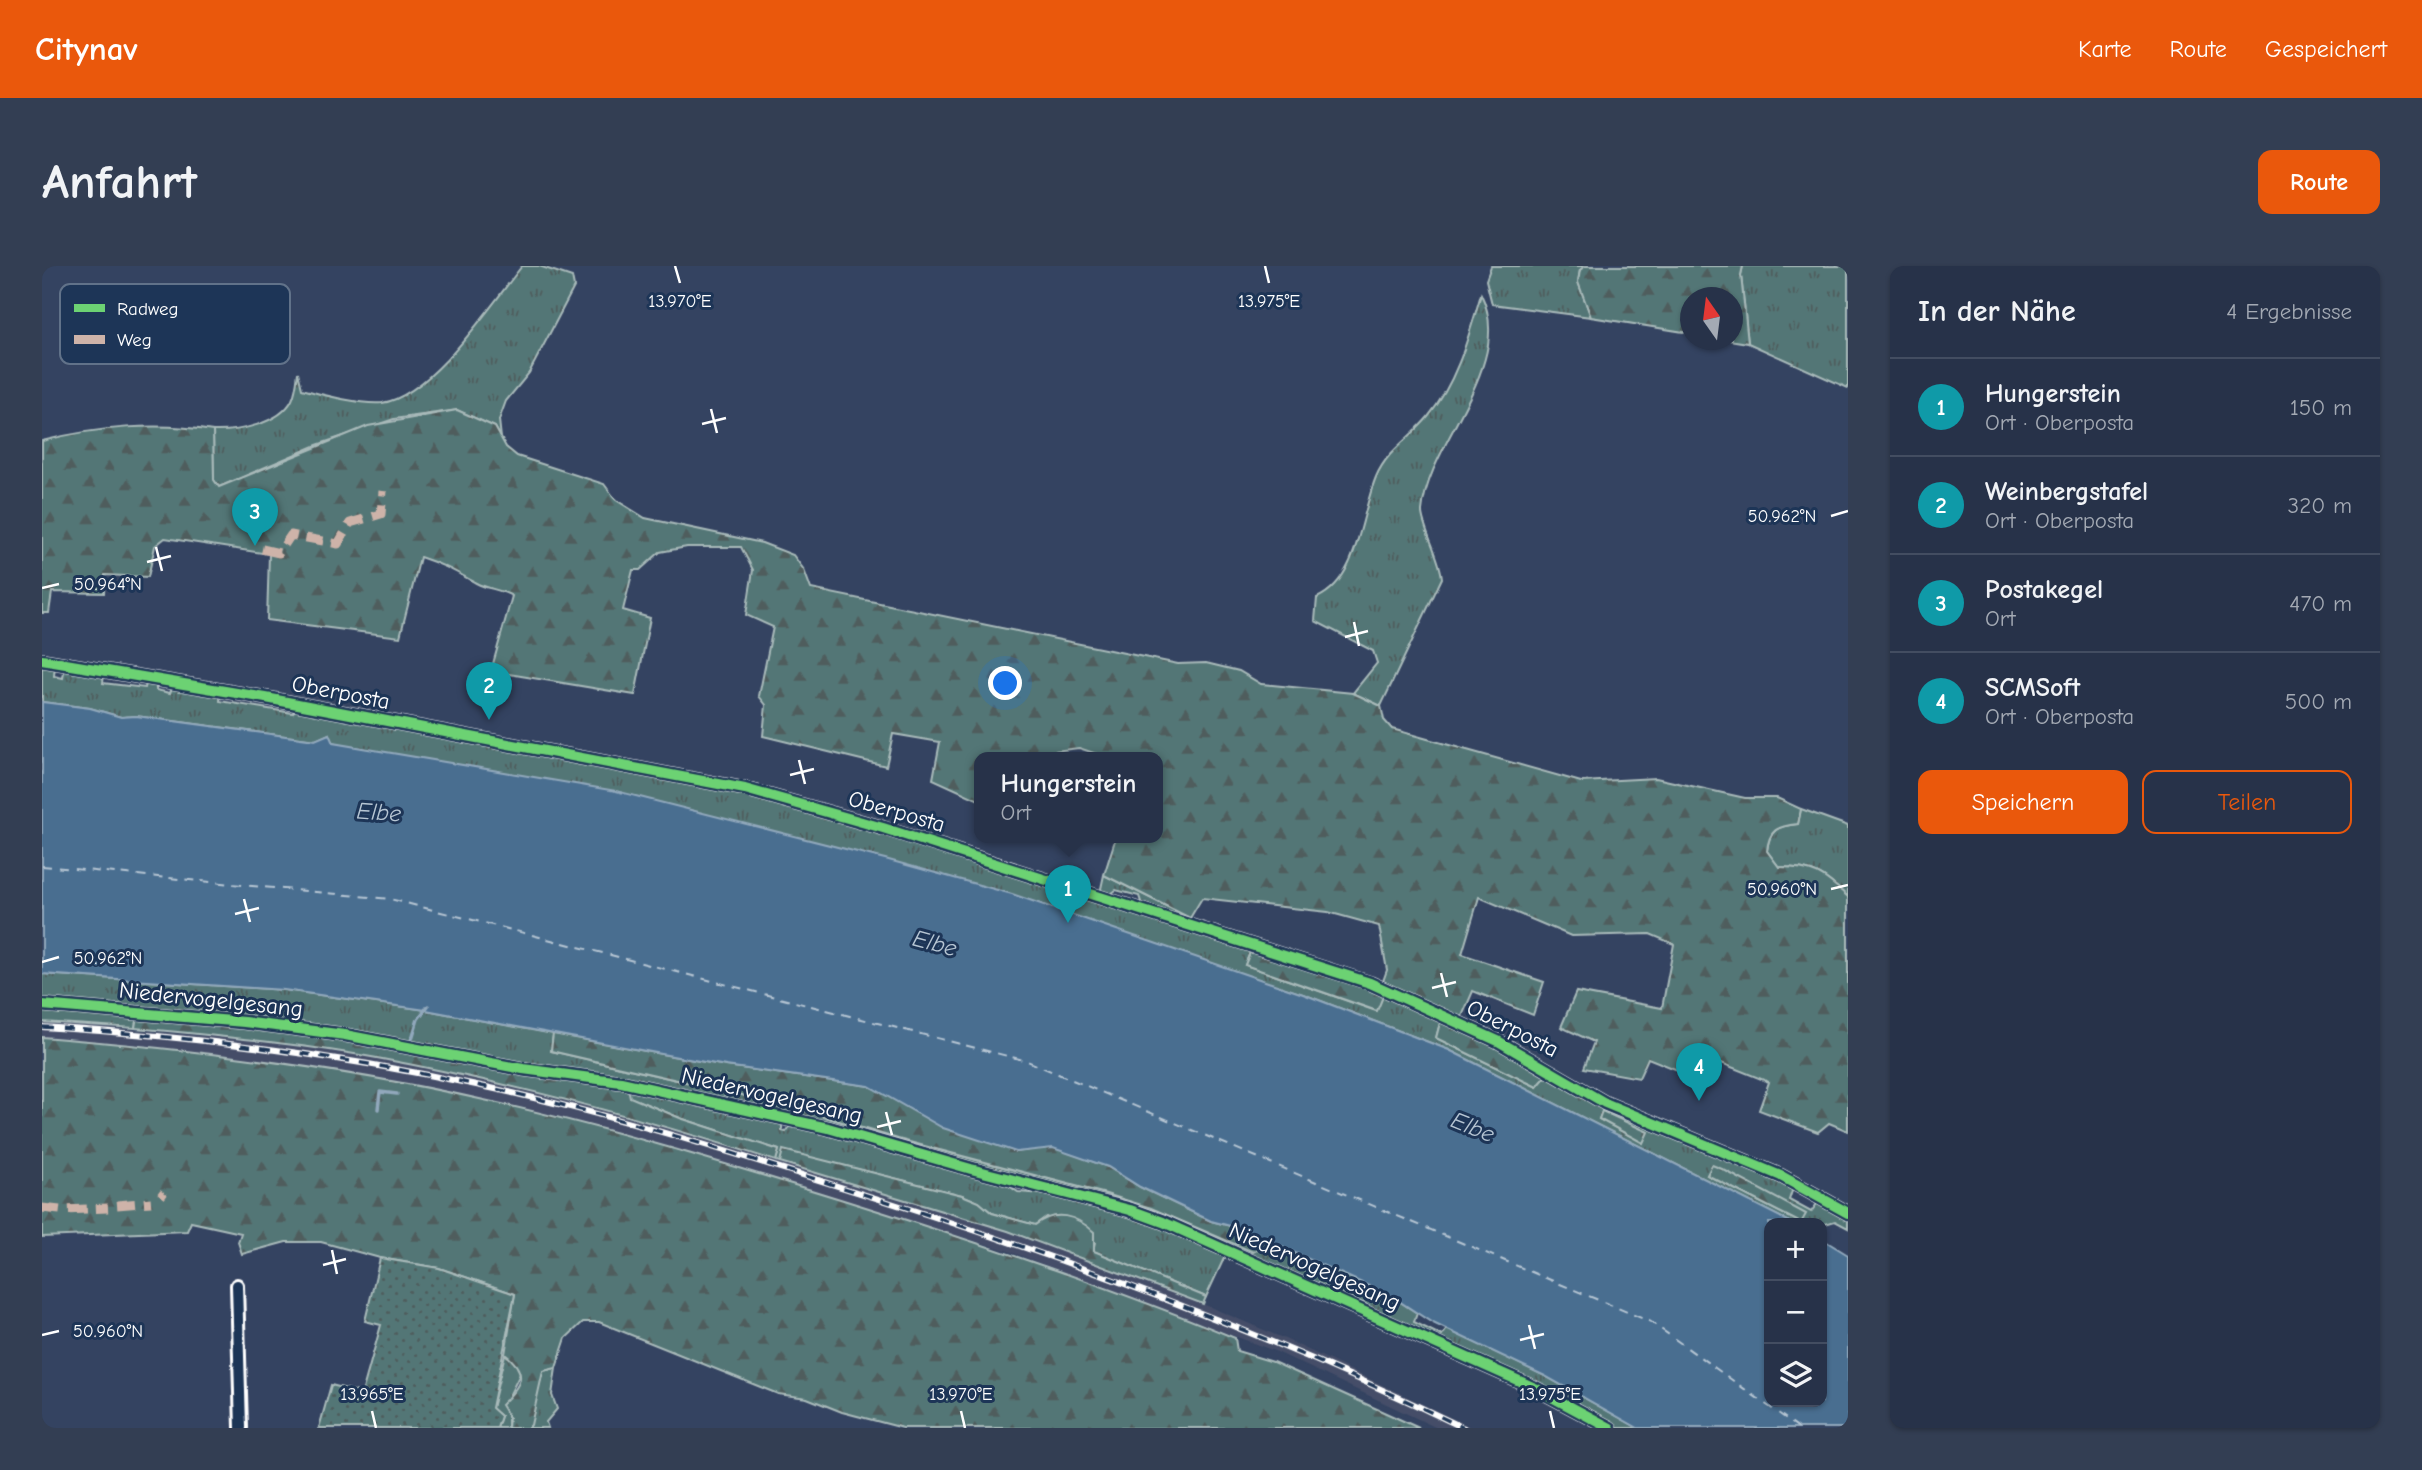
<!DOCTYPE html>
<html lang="de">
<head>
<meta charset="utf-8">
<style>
	:root { --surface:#273249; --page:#333e53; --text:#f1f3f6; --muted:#a4aab4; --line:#434d61; --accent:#ea580c }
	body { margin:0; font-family:"Comic Neue",sans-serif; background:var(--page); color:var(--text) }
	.controls { position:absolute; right:21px; bottom:21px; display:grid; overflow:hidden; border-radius:14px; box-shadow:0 2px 5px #0004 }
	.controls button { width:63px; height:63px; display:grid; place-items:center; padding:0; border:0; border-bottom:2px solid var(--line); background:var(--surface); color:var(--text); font:35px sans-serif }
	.compass { position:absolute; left:1638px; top:21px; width:63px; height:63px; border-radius:50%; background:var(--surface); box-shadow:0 2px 5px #0004; rotate:346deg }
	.you { position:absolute; left:964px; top:418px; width:24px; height:24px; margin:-18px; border:5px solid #fff; border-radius:50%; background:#1a73e8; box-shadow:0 0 0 10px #1a73e833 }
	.badge { display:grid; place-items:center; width:46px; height:46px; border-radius:50%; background:var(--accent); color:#fff; font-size:23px; font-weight:700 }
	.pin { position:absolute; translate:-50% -58px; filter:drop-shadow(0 2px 4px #0008) }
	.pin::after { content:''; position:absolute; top:37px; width:24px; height:21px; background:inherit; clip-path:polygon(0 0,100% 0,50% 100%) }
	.popup { position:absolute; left:932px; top:486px; width:189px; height:91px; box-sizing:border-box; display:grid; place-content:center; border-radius:14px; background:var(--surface); filter:drop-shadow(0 2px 5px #0005); font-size:23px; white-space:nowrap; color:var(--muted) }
	.popup b { font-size:26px; color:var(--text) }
	.popup::after { content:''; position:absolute; left:50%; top:100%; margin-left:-14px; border:14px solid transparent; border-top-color:var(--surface) }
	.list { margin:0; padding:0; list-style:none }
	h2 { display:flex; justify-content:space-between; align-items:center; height:91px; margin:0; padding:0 28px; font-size:30px }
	h2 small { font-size:23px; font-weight:400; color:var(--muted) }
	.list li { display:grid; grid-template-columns:46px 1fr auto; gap:21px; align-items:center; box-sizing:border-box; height:98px; padding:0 28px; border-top:2px solid var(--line) }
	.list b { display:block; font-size:26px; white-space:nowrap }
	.list p { margin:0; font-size:23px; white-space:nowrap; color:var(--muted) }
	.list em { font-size:23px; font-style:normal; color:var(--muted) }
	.actions { display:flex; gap:14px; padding:21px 28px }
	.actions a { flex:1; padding:16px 0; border:2px solid var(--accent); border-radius:14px; text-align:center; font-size:24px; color:var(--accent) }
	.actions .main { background:var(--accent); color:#fff }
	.icon { flex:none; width:38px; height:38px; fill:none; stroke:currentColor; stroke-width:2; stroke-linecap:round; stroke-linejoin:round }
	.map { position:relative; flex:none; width:1806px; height:1162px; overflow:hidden; border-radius:14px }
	header { display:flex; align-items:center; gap:42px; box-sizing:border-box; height:98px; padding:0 35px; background:var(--accent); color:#fff }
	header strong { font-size:33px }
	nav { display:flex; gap:38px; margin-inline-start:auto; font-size:24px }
	.intro { display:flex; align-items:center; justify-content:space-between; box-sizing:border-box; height:168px; padding:0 42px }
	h1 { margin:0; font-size:49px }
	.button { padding:18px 32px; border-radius:14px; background:var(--accent); color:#fff; font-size:24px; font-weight:700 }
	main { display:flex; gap:42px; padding:0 42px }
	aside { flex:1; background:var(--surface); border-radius:14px; box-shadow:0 2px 5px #0004 }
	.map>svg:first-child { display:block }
</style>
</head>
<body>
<header>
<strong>Citynav</strong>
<nav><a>Karte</a><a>Route</a><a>Gespeichert</a></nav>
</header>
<div class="intro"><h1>Anfahrt</h1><a class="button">Route</a></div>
<main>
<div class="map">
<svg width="1806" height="1162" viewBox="0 0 1806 1162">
	<defs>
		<pattern id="grass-tufts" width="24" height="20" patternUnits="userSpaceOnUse" patternTransform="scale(1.75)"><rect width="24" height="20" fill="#537676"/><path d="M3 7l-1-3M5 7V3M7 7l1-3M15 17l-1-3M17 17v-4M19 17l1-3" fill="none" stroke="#4f5d5d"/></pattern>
		<pattern id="forest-firs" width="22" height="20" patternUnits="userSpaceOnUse" patternTransform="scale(1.75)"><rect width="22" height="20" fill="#537676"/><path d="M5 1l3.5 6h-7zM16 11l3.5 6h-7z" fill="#4f5d5d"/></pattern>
		<pattern id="garden-dots" width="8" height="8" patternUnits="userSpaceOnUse" patternTransform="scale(1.75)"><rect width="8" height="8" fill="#537676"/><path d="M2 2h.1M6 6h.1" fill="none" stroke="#4f5d5d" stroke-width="1.8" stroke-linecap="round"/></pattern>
	</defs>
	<rect width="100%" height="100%" fill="#344361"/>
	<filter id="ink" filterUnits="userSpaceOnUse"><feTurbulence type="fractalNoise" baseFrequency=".0143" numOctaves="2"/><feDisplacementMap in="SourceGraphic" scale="14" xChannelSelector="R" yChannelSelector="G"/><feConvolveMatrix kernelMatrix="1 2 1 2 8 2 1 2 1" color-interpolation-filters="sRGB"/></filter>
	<g filter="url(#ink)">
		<polygon fill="#444d68" points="0,756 219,775 334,792 442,814 585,850 966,965 1161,1038 1243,1073 1431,1162 1395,1162 1235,1086 966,985 611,876 443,834 333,811 105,780 0,771"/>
		<g fill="url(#grass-tufts)" stroke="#a9baba" stroke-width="2" fill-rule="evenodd">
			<path d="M 480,0 L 497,0 L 530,11 L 532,21 L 487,107 L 464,135 L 457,154 L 459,172 L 453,161 L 415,144 L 352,153 L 275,179 L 177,221 L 172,214 L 171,165 C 194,166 238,158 250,134 C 254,126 255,115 256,106 L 260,123 C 280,129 320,139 340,137 C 389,130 449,39 480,0 Z"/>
			<polygon points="1449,0 1543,0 1538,4 1536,16 1549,51 1450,38 1444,14"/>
			<polygon points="1701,0 1806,0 1806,122 1706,77 1699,9"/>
			<path d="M 1439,28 C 1474,99 1386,176 1380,245 C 1379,258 1398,291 1400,312 L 1339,440 L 1311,427 L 1335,397 L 1331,385 L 1273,355 L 1275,332 C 1317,313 1318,250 1334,211 C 1345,184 1369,172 1386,151 C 1415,116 1427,69 1439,28 Z"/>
			<path d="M 0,398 L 13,399 L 12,410 L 21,412 L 23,401 L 62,408 L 61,417 L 103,422 L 105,414 L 114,416 L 114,424 L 128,427 L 131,419 L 179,426 L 178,435 L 251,447 L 252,443 C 384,470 517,491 649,516 C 714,529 775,551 839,566 L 1209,684 L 1203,699 L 1334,745 L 1342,728 L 1399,753 L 1394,772 L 1495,821 L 1506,808 L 1615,865 L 1735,913 L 1751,922 L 1747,934 L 1769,946 L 1777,935 L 1806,951 L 1806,962 L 1793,955 L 1783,958 L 1780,966 L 1780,957 L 1750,957 L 1407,784 L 1261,728 L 1115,680 L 290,477 L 287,468 L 274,474 L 94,450 L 79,451 L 48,442 L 0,436 ZM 1560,846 L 1605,866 L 1601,876 L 1557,853 ZM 1670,900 L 1694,911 L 1759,957 L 1665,909 Z"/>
			<path d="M 1759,543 L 1806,560 L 1806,631 C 1781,608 1772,601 1737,601 L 1725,585 C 1727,564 1735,560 1756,558 Z"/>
			<polygon points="1062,609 1148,652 1146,658 1101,642 1097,630 1074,624 1065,631 1058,627"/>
			<polygon points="0,708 242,724 384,744 511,768 509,785 748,840 856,873 1064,928 1234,988 1238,980 1253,987 1250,998 1271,1008 1278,998 1349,1030 1375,1047 1372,1056 1400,1070 1405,1063 1503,1110 1596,1162 1575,1162 1327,1042 1324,1038 1120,952 708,838 579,811 480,799 201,752 71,738 0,735"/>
			<polygon points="0,743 95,749 93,762 0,756"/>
			<polygon points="586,822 729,851 740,858 740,865 744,866 749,859 785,865 967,920 976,926 1002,928 1088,948 1184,988 1164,1031 1051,985 1053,976 1004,951 993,959 950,947 937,936 920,929 742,885 738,896 734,895 737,884 638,852 587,831"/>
			<polygon points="463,1088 478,1099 479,1106 466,1132 466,1162 455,1162 459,1150 450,1142"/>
			<polygon points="514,1102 510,1129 515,1143 504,1156 506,1162 486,1162 501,1105"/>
		</g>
		<g fill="url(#forest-firs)" stroke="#a9baba" stroke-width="2">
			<polygon points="1543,0 1701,0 1699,9 1706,77 1687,74 1690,74 1690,32 1648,32 1648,67 1549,51 1536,16 1538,4"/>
			<path d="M 415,144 L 453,161 L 464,181 L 475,190 L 562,218 L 574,234 L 603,252 L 720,277 L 751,289 L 762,304 L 769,323 L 1136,398 L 1164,397 L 1197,405 L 1219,418 L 1311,427 L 1339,440 L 1342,454 L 1350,463 L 1539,516 L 1614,512 L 1703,532 L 1735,532 L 1759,543 L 1756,558 C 1735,560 1727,564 1725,585 L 1737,601 C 1772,601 1781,608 1806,631 L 1806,865 L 1787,857 L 1776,866 L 1717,844 L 1727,816 L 1652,786 L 1643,807 L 1606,792 L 1597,812 L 1542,802 L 1552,776 L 1519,761 L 1534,726 L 1620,742 L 1632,678 L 1608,668 L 1529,670 L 1437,631 L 1420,688 L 1502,716 L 1491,749 L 1431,725 L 1418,755 L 1340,718 L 1345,704 L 1337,660 L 1286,646 L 1160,632 L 1148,652 L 1062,609 L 1074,571 L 1115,571 L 1115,491 L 1064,491 L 1037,482 L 1003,486 L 1004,491 L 937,491 L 937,534 L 891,513 L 898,476 L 851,468 L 844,500 L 721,470 L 724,439 L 717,430 L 731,361 L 704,349 L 711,304 L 699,281 L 645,281 L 618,286 L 598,304 L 591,304 L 581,344 L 608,352 L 593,429 L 449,405 L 470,330 C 458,323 445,323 434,317 C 412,305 402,299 378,291 L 358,371 L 225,354 L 227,288 L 123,272 L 113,280 L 106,311 L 63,309 L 62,327 L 10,326 L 7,347 L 0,347 L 0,175 C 53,161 116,156 171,165 L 172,214 L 177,221 L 326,160 Z"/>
			<polygon points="1209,684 1267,700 1342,728 1335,745 1203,699"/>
			<path d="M 95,749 L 300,773 L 586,822 L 588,831 L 638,852 L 737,884 L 734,895 C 604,853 470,817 335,792 C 255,777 174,770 93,762 Z"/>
			<polygon points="1399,753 1454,778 1506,808 1495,821 1394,772"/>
			<polygon points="511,768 684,800 827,820 974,886 1011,881 1066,901 1098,921 1169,955 1200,963 1238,980 1234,988 1219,982 1211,986 1109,942 1064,928 856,873 748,840 509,785"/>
			<path d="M 0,771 C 148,783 297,801 442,834 C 561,860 678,896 795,932 C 930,974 1062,1018 1193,1072 L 1195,1085 L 1231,1096 L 1377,1162 L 861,1162 L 800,1146 L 765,1132 L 736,1128 L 557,1056 L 541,1056 L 524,1072 L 514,1102 L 501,1105 L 489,1159 L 486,1162 L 466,1162 L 467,1152 L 459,1139 C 480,1119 487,1107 463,1088 L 473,1028 L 397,1002 L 338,992 L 279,976 L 244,976 L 200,988 L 196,976 L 199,967 L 149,956 L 145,965 L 0,971 Z"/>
			<polygon points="1560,845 1606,866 1601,877 1557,853"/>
			<path d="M 741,884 L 920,929 L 937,936 L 950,947 L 993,959 C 1013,943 1034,949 1052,966 L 1052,985 L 1164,1031 L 1161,1038 L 966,965 L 738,896 Z"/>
			<polygon points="1670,899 1680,903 1764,948 1759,957 1665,909"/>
		</g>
		<polygon fill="url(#garden-dots)" stroke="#a9baba" stroke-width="2" points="338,992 397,1002 473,1028 450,1142 459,1150 455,1162 277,1162 289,1119 320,1127 339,1059 323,1055"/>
		<polygon fill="#486e90" stroke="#91a8bc" stroke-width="2" points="0,436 48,442 79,451 94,450 273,474 287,468 291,477 574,525 843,593 970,628 1261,728 1407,784 1750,957 1727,957 1727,1136 1780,1136 1780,973 1806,989 1806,1162 1596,1162 1503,1110 1389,1056 1349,1030 1200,963 1169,955 1098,921 1066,901 1011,882 974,886 901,862 827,820 684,800 384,744 242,724 0,708"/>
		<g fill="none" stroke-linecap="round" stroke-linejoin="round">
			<g stroke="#91a8bc" stroke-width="3.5">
				<polyline points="369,776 376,753 386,740"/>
				<polyline points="336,843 338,826 355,828"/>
			</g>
			<polyline stroke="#b6c5d3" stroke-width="2" stroke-dasharray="9 7" stroke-linecap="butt" points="0,600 348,633 985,795 1609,1056 1757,1162"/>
			<g stroke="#fff" stroke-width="16">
				<g id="minor">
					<polyline points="0,394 224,432 703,523 841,562 1328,717 1456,775 1563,837 1739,910 1806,947"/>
					<polyline points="0,739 202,756 303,769 481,803 579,816 786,862 929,903 1088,944 1121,956 1493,1122 1568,1162"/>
					<polyline points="195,1019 199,1162"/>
				</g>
			</g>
			<use href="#minor" stroke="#1d3557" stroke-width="10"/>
			<g stroke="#fff" stroke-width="6">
				<path id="rail" d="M 0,761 C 149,770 298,789 444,821 C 560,846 675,882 789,918 C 1006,985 1217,1063 1422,1162"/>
			</g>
			<use href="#rail" stroke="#1d3557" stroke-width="3.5" stroke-dasharray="10" stroke-linecap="butt"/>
			<g stroke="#ceb3a9" stroke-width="9" stroke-dasharray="18 9" stroke-linecap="butt">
				<polyline points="220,283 237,287 249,269 296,278 308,257 339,248 341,225"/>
				<polyline points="119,930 122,926"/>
				<polyline points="75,939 109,936"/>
				<polyline points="0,942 18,944 66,942"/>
			</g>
			<g stroke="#1d3557" stroke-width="15">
				<g id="cycleway">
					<polyline points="0,394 224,432 703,523 841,562 1328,717 1456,775 1563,837 1739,910 1806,947"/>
					<polyline points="0,739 202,756 303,769 481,803 579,816 786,862 929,903 1088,944 1121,956 1493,1122 1568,1162"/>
				</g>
			</g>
			<use href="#cycleway" stroke="#6cd273" stroke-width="10"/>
		</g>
	</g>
	<path fill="none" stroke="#fff" stroke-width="2.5" d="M 633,0 L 638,17M 1223,0 L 1227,17M 669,143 L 675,167M 660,158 L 684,152M 1789,250 L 1806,245M 114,281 L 120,305M 105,296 L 129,290M 0,322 L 17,318M 1312,356 L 1317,380M 1303,371 L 1326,365M 757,494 L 763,518M 748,509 L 772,503M 1789,623 L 1806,619M 202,633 L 208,656M 193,648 L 217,642M 0,696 L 17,691M 1399,707 L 1405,731M 1390,722 L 1414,716M 844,846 L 850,869M 835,861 L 859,855M 290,984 L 295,1008M 281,999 L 304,993M 1487,1059 L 1493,1083M 0,1069 L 17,1065M 1478,1074 L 1502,1068M 330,1145 L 334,1162M 919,1145 L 923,1162M 1508,1145 L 1512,1162"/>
	<g text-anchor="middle" stroke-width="6" stroke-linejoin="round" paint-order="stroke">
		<g font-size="23" fill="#fff" stroke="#1d3557">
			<text transform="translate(299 426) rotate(11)" y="8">Oberposta</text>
			<text transform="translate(855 545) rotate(16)" y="8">Oberposta</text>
			<text transform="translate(169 733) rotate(6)" y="8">Niedervogelgesang</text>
			<text transform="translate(1471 762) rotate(27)" y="8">Oberposta</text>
			<text transform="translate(730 829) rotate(13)" y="8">Niedervogelgesang</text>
			<text transform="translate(1273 1000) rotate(24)" y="8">Niedervogelgesang</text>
		</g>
		<g font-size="24" font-style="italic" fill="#b6c5d3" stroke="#1d3557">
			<text transform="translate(337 546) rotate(4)" y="8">Elbe</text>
			<text transform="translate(893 677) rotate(15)" y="8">Elbe</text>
			<text transform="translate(1431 861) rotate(22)" y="8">Elbe</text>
		</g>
	</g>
	<rect x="18" y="18" width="230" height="80" rx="10" fill="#1d3557" stroke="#617289" stroke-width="2"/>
	<rect x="32" y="38" width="31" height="8" fill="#6cd273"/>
	<rect x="32" y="69" width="31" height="9" fill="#ceb3a9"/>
	<g font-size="19" fill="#fff">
		<text x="75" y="49">Radweg</text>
		<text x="75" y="80">Weg</text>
	</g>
	<g font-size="18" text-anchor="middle" fill="#fff" stroke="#1d3557" stroke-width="6" stroke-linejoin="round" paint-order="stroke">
		<text x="638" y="41">13.970°E</text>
		<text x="1227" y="41">13.975°E</text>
		<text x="1740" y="256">50.962°N</text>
		<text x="66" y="324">50.964°N</text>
		<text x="1740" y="629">50.960°N</text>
		<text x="66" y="698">50.962°N</text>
		<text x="66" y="1071">50.960°N</text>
		<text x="330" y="1134">13.965°E</text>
		<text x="919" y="1134">13.970°E</text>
		<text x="1508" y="1134">13.975°E</text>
	</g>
</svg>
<div class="controls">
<button>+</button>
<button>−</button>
<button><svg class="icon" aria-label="layers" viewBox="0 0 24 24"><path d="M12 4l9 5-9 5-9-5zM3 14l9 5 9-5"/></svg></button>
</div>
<svg class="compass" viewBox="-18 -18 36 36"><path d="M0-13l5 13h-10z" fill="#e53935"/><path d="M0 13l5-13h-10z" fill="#a4aab4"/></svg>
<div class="you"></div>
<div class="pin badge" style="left:1026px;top:657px;background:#0f9aa8">1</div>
<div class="popup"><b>Hungerstein</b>Ort</div>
<div class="pin badge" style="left:447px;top:454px;background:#0f9aa8">2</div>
<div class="pin badge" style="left:213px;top:280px;background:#0f9aa8">3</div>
<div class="pin badge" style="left:1657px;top:835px;background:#0f9aa8">4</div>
</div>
<aside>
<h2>In der Nähe<small>4 Ergebnisse</small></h2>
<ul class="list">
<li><span class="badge" style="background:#0f9aa8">1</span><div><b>Hungerstein</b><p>Ort · Oberposta</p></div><em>150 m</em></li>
<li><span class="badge" style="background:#0f9aa8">2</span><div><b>Weinbergstafel</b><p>Ort · Oberposta</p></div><em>320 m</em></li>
<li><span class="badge" style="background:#0f9aa8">3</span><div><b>Postakegel</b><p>Ort</p></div><em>470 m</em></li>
<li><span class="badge" style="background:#0f9aa8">4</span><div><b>SCMSoft</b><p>Ort · Oberposta</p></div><em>500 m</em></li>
</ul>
<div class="actions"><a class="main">Speichern</a><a>Teilen</a></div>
</aside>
</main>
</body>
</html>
